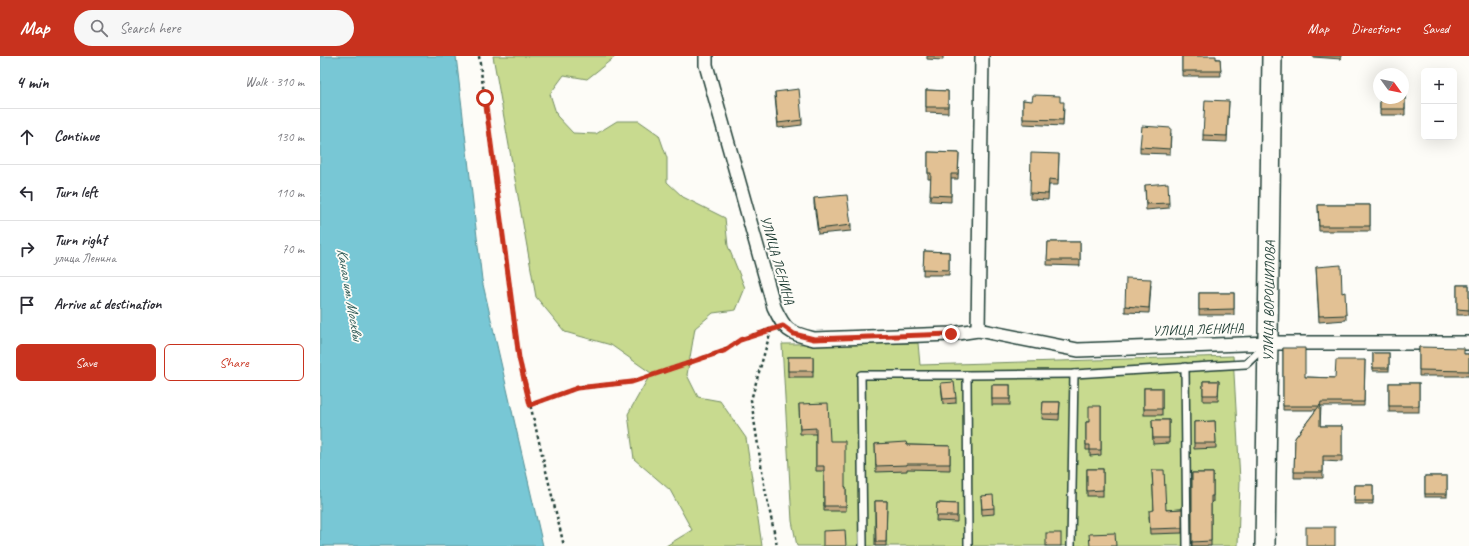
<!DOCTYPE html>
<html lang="en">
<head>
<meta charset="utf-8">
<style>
	:root { --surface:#fff; --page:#f7f7f7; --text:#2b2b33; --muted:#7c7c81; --line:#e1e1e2; --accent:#c8321e }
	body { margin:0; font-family:Caveat,sans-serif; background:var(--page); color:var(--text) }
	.controls { position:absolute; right:12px; top:12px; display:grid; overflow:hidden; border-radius:6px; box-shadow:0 4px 16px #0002 }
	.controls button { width:36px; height:36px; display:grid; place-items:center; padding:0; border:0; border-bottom:1px solid var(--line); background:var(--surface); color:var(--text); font:20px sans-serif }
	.compass { position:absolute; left:1053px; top:12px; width:36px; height:36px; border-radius:50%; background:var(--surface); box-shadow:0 4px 16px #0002; rotate:123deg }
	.stop { position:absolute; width:12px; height:12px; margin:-9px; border:3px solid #c8321e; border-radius:50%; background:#fff }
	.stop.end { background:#c8321e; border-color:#fff; box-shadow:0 1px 4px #0008 }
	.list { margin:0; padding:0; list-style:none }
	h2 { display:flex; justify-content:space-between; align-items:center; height:52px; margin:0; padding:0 16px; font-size:17px }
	h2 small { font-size:13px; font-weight:400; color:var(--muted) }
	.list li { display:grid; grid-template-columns:26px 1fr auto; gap:12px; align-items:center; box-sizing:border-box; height:56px; padding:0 16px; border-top:1px solid var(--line) }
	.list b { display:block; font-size:15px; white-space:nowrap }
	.list p { margin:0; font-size:13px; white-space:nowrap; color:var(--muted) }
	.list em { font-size:13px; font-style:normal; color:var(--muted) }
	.actions { display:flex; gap:8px; padding:12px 16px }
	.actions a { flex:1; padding:9px 0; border:1px solid var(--accent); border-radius:6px; text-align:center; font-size:14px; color:var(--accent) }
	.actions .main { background:var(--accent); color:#fff }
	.icon { flex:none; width:22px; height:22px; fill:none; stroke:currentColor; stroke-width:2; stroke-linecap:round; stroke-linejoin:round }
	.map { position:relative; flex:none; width:1149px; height:490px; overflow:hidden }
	header { display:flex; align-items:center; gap:24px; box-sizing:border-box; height:56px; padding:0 20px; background:var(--accent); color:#fff }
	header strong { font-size:19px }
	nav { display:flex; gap:22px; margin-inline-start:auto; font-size:14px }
	.search { width:280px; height:36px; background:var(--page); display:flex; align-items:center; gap:10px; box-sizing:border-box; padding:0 14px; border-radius:22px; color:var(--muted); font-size:15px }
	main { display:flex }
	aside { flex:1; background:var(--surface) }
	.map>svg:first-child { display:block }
</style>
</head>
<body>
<header>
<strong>Map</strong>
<div class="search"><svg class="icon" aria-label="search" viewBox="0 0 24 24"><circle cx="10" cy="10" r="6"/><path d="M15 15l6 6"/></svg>Search here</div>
<nav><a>Map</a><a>Directions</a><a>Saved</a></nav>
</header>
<main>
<aside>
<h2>4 min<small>Walk · 310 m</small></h2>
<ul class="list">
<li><svg class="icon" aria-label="ahead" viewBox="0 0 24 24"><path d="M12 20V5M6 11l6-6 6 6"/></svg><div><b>Continue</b></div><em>130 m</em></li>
<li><svg class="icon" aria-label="left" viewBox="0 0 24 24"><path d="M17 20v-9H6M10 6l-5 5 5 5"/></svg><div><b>Turn left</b></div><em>110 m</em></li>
<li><svg class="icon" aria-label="right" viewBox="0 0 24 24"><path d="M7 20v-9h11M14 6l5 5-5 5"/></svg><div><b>Turn right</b><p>улица Ленина</p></div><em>70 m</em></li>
<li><svg class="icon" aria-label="arrive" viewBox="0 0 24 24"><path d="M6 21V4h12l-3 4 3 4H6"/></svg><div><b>Arrive at destination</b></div></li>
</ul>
<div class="actions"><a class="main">Save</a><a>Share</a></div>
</aside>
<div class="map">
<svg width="1149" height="490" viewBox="0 0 1149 490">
	<rect width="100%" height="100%" fill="#fdfcf7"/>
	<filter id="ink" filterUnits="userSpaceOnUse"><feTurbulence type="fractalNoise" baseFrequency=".025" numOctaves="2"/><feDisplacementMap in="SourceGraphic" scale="8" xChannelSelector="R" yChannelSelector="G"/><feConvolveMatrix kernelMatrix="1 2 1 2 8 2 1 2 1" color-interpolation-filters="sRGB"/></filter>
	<g filter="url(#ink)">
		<g fill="#c8da8f" stroke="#748c62">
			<polygon points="173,0 296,0 267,23 244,19 230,38 237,60 253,77 276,78 297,65 319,65 339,79 347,102 347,126 363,141 405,162 408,190 425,232 416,254 393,257 375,272 367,319 378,341 400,345 426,382 442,490 346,490 372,474 350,434 314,403 308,358 331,317 291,289 245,276 216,241"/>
			<polygon points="598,287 600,309 913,300 920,424 918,490 477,490 472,465 462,288"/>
		</g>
		<polygon fill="#78c7d5" stroke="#549095" points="0,0 136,0 162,224 223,490 0,490"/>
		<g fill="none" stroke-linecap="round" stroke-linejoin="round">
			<g stroke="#1f3d34" stroke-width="10">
				<g id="lane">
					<polyline points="865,311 867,490"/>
					<polyline points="647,319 648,490"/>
					<polyline points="543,490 541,319 647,319 754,318 926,308 944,291"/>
					<polyline points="751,490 754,318"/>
				</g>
			</g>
			<g stroke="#1f3d34" stroke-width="16">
				<g id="street">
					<path d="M 386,0 L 386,9 L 454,251 C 466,276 468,276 494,283 L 631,278 L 658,274 L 758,294 L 949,287 L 1149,287"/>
					<polyline points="658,274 662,0"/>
				</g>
			</g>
			<g stroke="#1f3d34" stroke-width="22">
				<g id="secondary">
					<path id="s1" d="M 945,490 L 952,0"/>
				</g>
			</g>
			<g stroke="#1f3d34" stroke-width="2.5" stroke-dasharray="3 3" stroke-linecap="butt">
				<polyline points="159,0 199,302 244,490"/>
				<polyline points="451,274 431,344 444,428 457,490"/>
				<polyline points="210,349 257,332 312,326 403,295 420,284 450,273"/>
			</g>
			<use href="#lane" stroke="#fdfcf7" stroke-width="7"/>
			<use href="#street" stroke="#fdfcf7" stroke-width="13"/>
			<use href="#secondary" stroke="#fdfcf7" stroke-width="19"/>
		</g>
		<g fill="#c2a67f" stroke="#1f3d34">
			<polygon points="607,0 623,0 623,4 607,3"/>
			<polygon points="862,0 900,3 901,20 862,20"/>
			<polygon points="993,0 1021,0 1021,3 993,1"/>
			<polygon points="1085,27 1085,59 1060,59 1060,42"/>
			<polygon points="606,34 628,35 628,57 606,56"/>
			<polygon points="455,36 482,64 482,69 458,72 455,41"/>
			<polygon points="703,44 744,51 743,70 703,68"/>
			<polygon points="909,45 907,86 883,85 883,79"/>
			<polygon points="851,77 850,98 820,97 820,91"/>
			<polygon points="608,96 639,97 638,123 631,123 631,146 610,145 611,123 608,123"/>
			<polygon points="739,98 738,129 729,129 728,144 710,143 710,137"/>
			<polygon points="825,129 849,147 849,152 826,154"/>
			<polygon points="494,142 531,169 531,175 498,178 494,148"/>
			<polygon points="998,149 1050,149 1050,175 999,175"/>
			<polygon points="728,186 760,186 760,210 727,209"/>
			<polygon points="604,195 629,196 629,219 603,219"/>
			<polygon points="996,211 1022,237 1026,259 1026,264 999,266"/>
			<polygon points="831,229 829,257 805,256 805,250"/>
			<rect x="1137" y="229" width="12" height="30"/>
			<rect x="879" y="237" width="35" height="22"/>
			<polygon points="1099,291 1144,298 1149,298 1149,320 1099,320"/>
			<polygon points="963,292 985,321 1015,322 1045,304 1044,350 1001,350 1000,370 1022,370 1022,406 1003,405 1003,422 974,422 975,382 996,354 963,354"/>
			<rect x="1053" y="297" width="16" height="18"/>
			<rect x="468" y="301" width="25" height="20"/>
			<polygon points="883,325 899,325 898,345 883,345"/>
			<polygon points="621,327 636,342 636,347 623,348"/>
			<rect x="1069" y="327" width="30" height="29"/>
			<rect x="672" y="329" width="18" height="20"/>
			<rect x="824" y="332" width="18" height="27"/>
			<polygon points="723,346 740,346 739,364 722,363"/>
			<polygon points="479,348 510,385 525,431 526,431 526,455 504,455 504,415 496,415 496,378 480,378"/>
			<polygon points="781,350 781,399 770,400 770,394 766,394 766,366 769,366"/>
			<polygon points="832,364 849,364 849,387 833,388"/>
			<polygon points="895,365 896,392 874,393 874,366"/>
			<polygon points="555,388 587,389 630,390 630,414 587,413 587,415 556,416"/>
			<rect x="767" y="413" width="16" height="27"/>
			<polygon points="832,414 846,454 862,453 862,477 830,478 829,460 834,454"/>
			<polygon points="872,417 893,417 893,446 891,446 891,490 872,490"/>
			<rect x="1105" y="420" width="22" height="21"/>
			<polygon points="1035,429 1053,429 1053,448 1034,448"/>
			<polygon points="661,440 674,452 674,458 662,459"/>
			<polygon points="555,445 567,445 566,490 555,490"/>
			<polygon points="617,447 637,448 637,466 616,465"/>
		</g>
		<g fill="#e2c194" stroke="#1f3d34">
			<polygon points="862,0 896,0 896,3 900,3 901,15 862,15"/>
			<polygon points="1083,27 1085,27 1085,53 1060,53 1060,42 1083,42"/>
			<polygon points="479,33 482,64 458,67 455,36"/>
			<polygon points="606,34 628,35 628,51 606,51"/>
			<polygon points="713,39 740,40 740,46 744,46 743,64 703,63 703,44 712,45"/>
			<polygon points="885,44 909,45 907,80 883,79"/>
			<polygon points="822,70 851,72 850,93 820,91"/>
			<polygon points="608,96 639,97 638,118 631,118 631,140 610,139 611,117 608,117"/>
			<polygon points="711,97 739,98 738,124 729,123 728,138 710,137"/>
			<polygon points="848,127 849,147 826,148 825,129"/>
			<polygon points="527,139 531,169 498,173 494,142"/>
			<polygon points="998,149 1050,149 1050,170 999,170"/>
			<polygon points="728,186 760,186 760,204 727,204"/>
			<polygon points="604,195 629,196 629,214 603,213"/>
			<polygon points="1021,209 1022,237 1025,236 1026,259 999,260 996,211"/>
			<polygon points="806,222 831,223 829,252 805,250"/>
			<polygon points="1137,229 1149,229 1149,254 1137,253"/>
			<polygon points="879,237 914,237 914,253 879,254"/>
			<polygon points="1099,291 1144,292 1144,298 1149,298 1149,315 1099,314"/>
			<polygon points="963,292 985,292 985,321 1015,322 1016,304 1045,304 1044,346 1001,346 1000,350 1000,349 999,350 963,350"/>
			<rect x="1053" y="297" width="16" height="15"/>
			<rect x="468" y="301" width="25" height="14"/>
			<polygon points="883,325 899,325 898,339 883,339"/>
			<polygon points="634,326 636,342 623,343 621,327"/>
			<rect x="1069" y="327" width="30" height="23"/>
			<rect x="672" y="329" width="18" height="14"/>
			<rect x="824" y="332" width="18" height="21"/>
			<polygon points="723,346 740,346 739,358 722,358"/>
			<polygon points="508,347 510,385 525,385 525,431 526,431 526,450 504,450 504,410 496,410 496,372 480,373 479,348"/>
			<polygon points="1000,349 1000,370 1022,370 1022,400 1003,400 1003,416 974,416 975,382"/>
			<polygon points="769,350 781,350 781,394 770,394 770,389 766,389 766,366 769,366"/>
			<polygon points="832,364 849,364 849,382 833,382"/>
			<polygon points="895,365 896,387 874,387 874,366"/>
			<polygon points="586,386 587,389 630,390 630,408 587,408 587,409 556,410 555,388"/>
			<polygon points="767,413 783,413 783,434 767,435"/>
			<polygon points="832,414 844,414 846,454 862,453 862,472 830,473 829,455 834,454"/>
			<polygon points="872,417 893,417 893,440 891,440 891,485 872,486"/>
			<rect x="1105" y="420" width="22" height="18"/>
			<polygon points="1035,429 1053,429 1053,445 1034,445"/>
			<polygon points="673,439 674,452 662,453 661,440"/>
			<polygon points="555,445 567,445 566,486 556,486"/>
			<polygon points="617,447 637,448 637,460 616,460"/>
			<rect x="986" y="471" width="29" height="19"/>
			<polygon points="525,474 526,490 503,490 503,475"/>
			<rect x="726" y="477" width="15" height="13"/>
			<polygon points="795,477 796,490 770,490 769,478"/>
		</g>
	</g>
	<g fill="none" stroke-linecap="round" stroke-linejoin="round" filter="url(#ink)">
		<polyline stroke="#c8321e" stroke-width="5" points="165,42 199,302 210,349 257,332 312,326 404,295 420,284 463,270 474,278 494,283 631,278"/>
	</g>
	<g text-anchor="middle" stroke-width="3.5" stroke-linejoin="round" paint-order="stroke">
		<g font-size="14" fill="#1f3d34" stroke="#fdfcf7">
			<text transform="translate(458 204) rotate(74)" y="5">УЛИЦА ЛЕНИНА</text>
			<text dy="5" stroke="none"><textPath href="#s1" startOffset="245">УЛИЦА ВОРОШИЛОВА</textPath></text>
			<text transform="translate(878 273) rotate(-2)" y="5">УЛИЦА ЛЕНИНА</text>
		</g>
		<g font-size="15" font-style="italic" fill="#35605c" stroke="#fdfcf7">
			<text transform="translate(30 238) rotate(80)" y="5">Канал им. Москвы</text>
		</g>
	</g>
</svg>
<div class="controls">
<button>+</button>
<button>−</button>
</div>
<svg class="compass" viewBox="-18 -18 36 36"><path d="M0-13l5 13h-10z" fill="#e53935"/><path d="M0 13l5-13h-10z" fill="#7c7c81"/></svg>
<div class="stop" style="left:165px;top:42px"></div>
<div class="stop end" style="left:631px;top:278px"></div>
</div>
</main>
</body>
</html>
